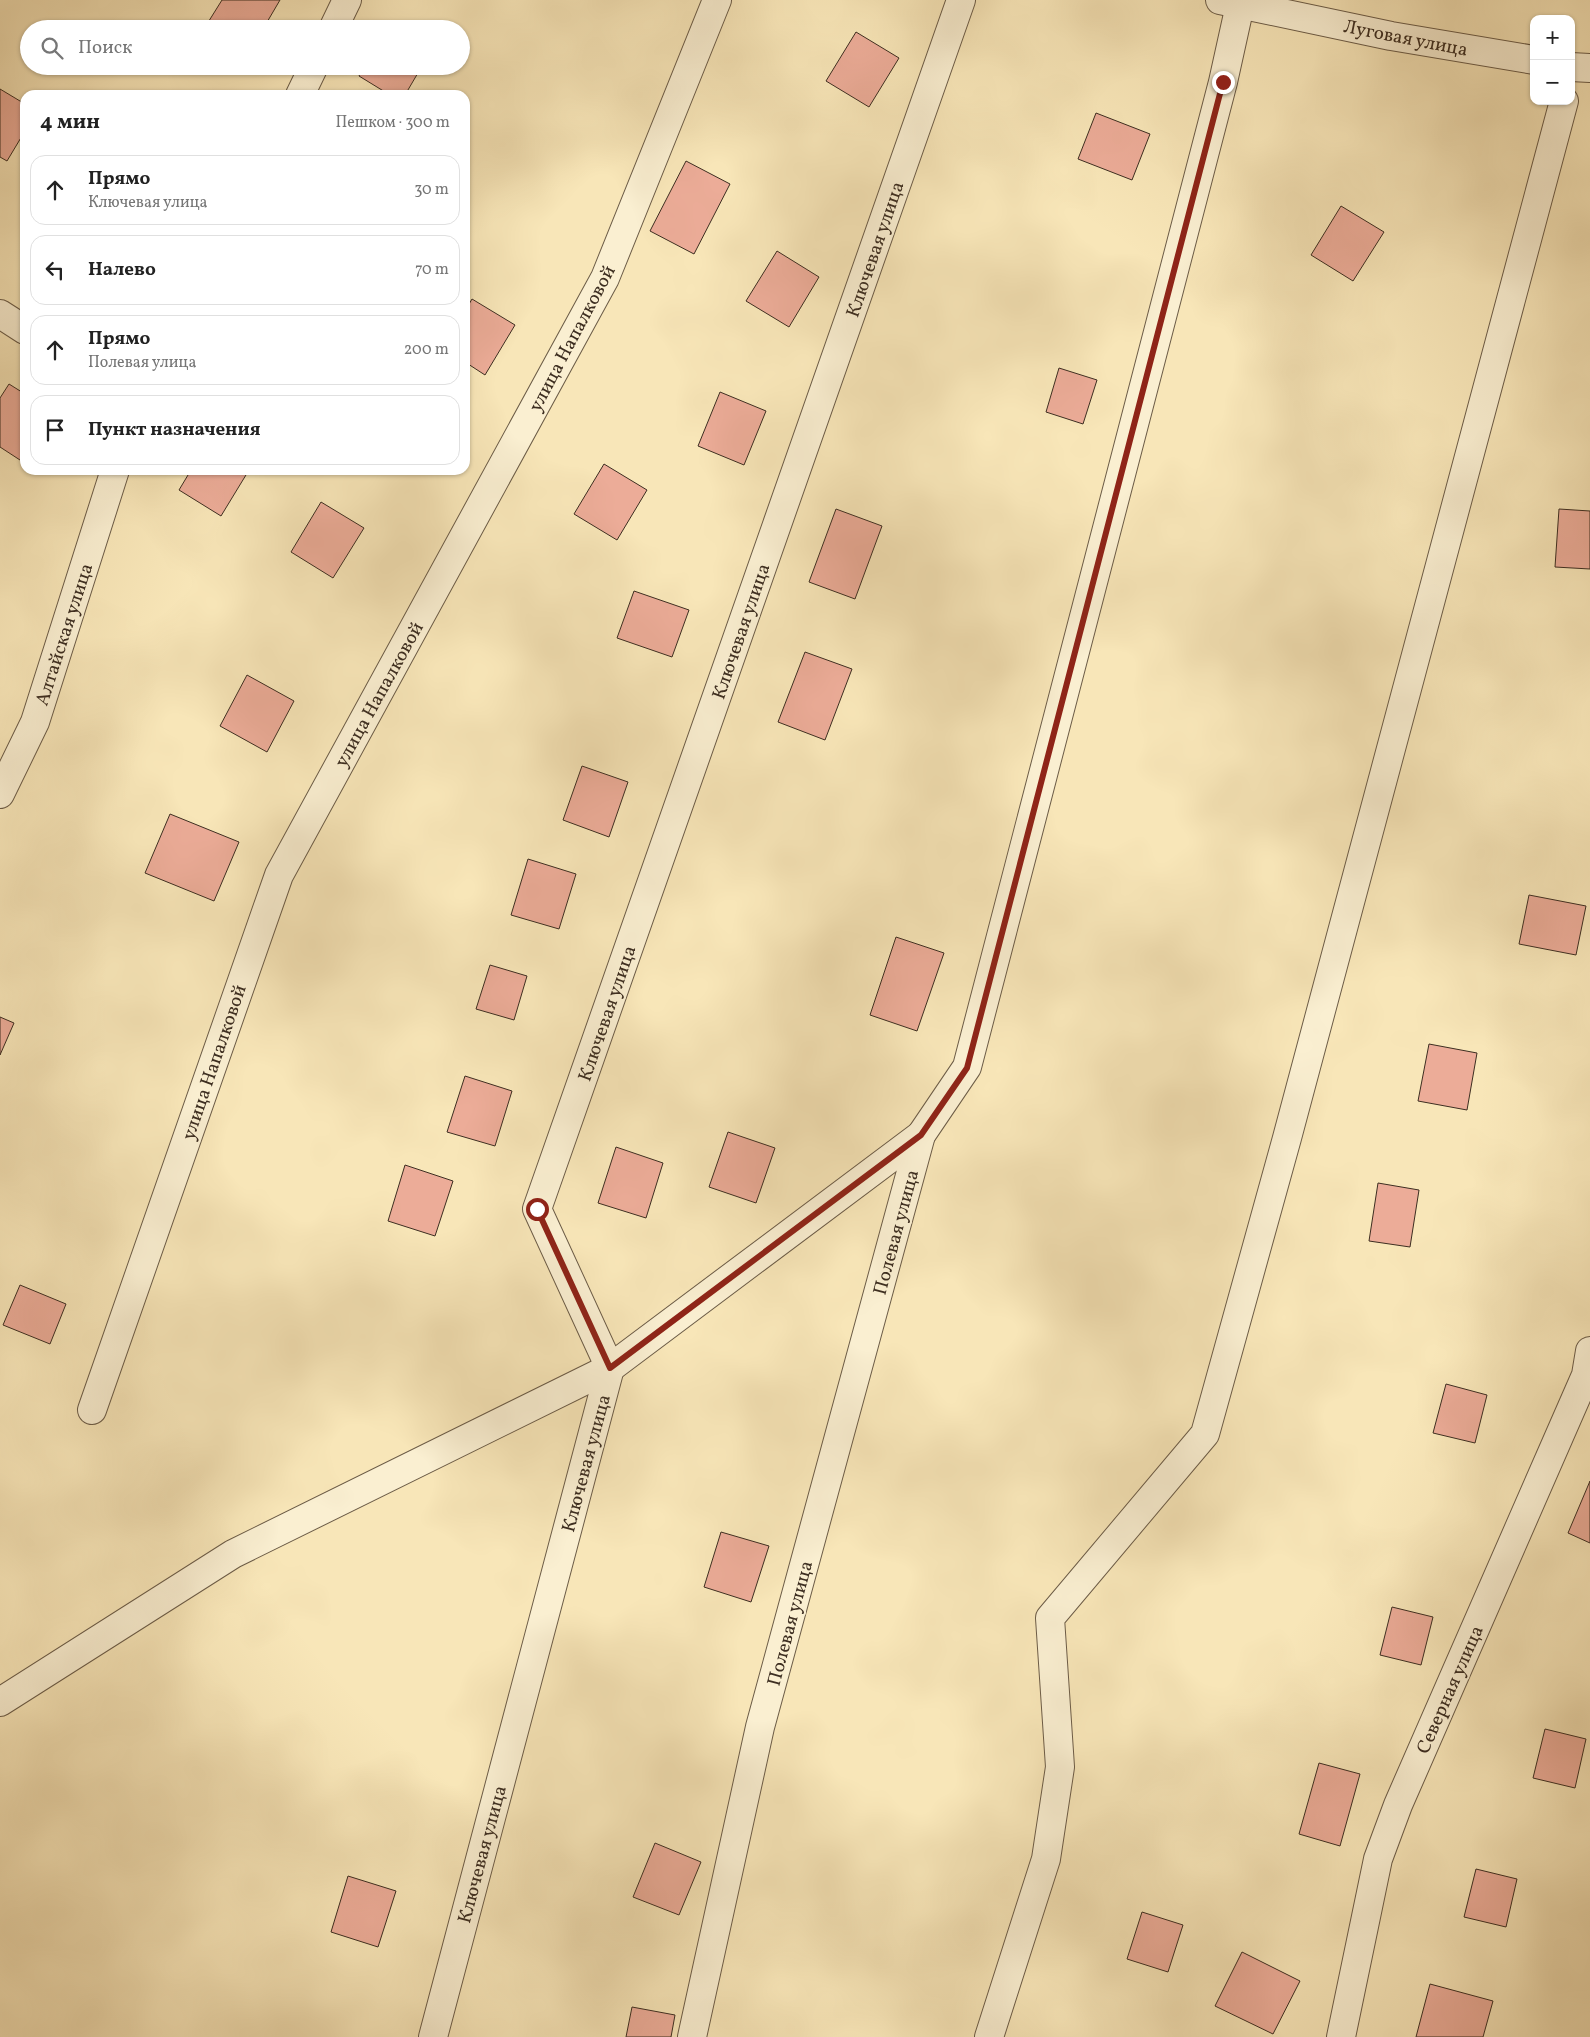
<!DOCTYPE html>
<html lang="ru">
<head>
<meta charset="utf-8">
<style>
	:root { --surface:#fff; --page:#f6f6f6; --text:#222; --muted:#767676; --line:#e0e0e0 }
	body { margin:0; font-family:Vollkorn,serif; background:var(--page); color:var(--text) }
	.controls { position:absolute; right:15px; top:15px; display:grid; overflow:hidden; border-radius:10px; box-shadow:0 1px 4px #0004 }
	.controls button { width:45px; height:45px; display:grid; place-items:center; padding:0; border:0; border-bottom:1px solid var(--line); background:var(--surface); color:var(--text); font:25px sans-serif }
	.stop { position:absolute; width:15px; height:15px; margin:-11px; border:4px solid #8f2418; border-radius:50%; background:#fff }
	.stop.end { background:#8f2418; border-color:#fff; box-shadow:0 1px 5px #0008 }
	.list { margin:0; padding:0; list-style:none }
	h2 { display:flex; justify-content:space-between; align-items:center; height:65px; margin:0; padding:0 20px; font-size:21px }
	h2 small { font-size:16px; font-weight:400; color:var(--muted) }
	.list li { display:grid; grid-template-columns:32px 1fr auto; gap:15px; align-items:center; box-sizing:border-box; height:70px; margin:0 10px 10px; padding:0 10px; border:1px solid var(--line); border-radius:15px }
	.list b { display:block; font-size:19px; white-space:nowrap }
	.list p { margin:0; font-size:16px; white-space:nowrap; color:var(--muted) }
	.list em { font-size:16px; font-style:normal; color:var(--muted) }
	.icon { flex:none; width:28px; height:28px; fill:none; stroke:currentColor; stroke-width:2; stroke-linecap:round; stroke-linejoin:round }
	.map { position:relative; flex:none; width:1590px; height:2037px; overflow:hidden }
	.search { position:absolute; background:var(--surface); box-shadow:0 1px 4px #0004; left:20px; top:20px; width:450px; height:55px; display:flex; align-items:center; gap:12px; box-sizing:border-box; padding:0 18px; border-radius:28px; color:var(--muted); font-size:19px }
	.panel { position:absolute; background:var(--surface); box-shadow:0 1px 4px #0004; left:20px; top:90px; width:450px; height:385px; border-radius:15px }
	.map>svg:first-child { display:block }
</style>
</head>
<body>
<div class="map">
<svg width="1590" height="2037" viewBox="0 0 1590 2037">
	<rect width="100%" height="100%" fill="#f8e6b8"/>
	<filter id="stains"><feTurbulence type="fractalNoise" baseFrequency=".004" numOctaves="4"/><feColorMatrix values="0 0 0 0 .2 0 0 0 0 .09 0 0 0 0 .02 0 0 0 .5 -.17"/></filter>
	<radialGradient id="worn" r=".72"><stop offset=".6" stop-color="#630" stop-opacity="0"/><stop offset="1" stop-color="#630" stop-opacity=".3"/></radialGradient>
	<g fill="#ecac98" stroke="#3d2e21">
		<polygon points="222,0 280,0 263,29 216,29 207,24"/>
		<polygon points="856,32 899,58 869,107 826,81"/>
		<polygon points="364,66 422,66 405,95 390,95 359,76"/>
		<polygon points="0,89 25,104 25,131 7,161 0,157"/>
		<polygon points="1096,113 1150,134 1132,180 1078,159"/>
		<polygon points="686,161 730,184 694,254 650,231"/>
		<polygon points="1341,206 1384,232 1353,281 1311,255"/>
		<polygon points="777,251 819,277 789,327 746,301"/>
		<polygon points="472,299 515,325 485,375 465,362 465,311"/>
		<polygon points="1059,368 1097,380 1083,424 1046,412"/>
		<polygon points="9,384 25,394 25,452 20,460 0,447 0,398"/>
		<polygon points="720,392 766,411 744,465 698,446"/>
		<polygon points="604,464 647,490 617,540 574,514"/>
		<polygon points="191,470 249,470 221,516 179,490"/>
		<polygon points="321,502 364,528 333,578 291,552"/>
		<polygon points="836,509 882,526 855,599 809,582"/>
		<polygon points="1559,509 1590,511 1590,569 1555,567"/>
		<polygon points="634,591 689,610 672,657 617,638"/>
		<polygon points="805,652 852,669 825,740 778,722"/>
		<polygon points="247,675 294,701 267,752 220,726"/>
		<polygon points="582,766 628,782 609,837 563,820"/>
		<polygon points="170,814 239,842 214,901 145,873"/>
		<polygon points="528,859 576,874 559,929 511,915"/>
		<polygon points="1529,895 1586,906 1576,955 1519,944"/>
		<polygon points="896,937 944,953 917,1031 870,1015"/>
		<polygon points="490,965 527,976 514,1020 476,1009"/>
		<polygon points="0,1017 14,1023 0,1055"/>
		<polygon points="1429,1044 1477,1053 1467,1110 1418,1101"/>
		<polygon points="465,1076 512,1091 495,1146 447,1132"/>
		<polygon points="728,1132 775,1148 756,1203 709,1187"/>
		<polygon points="616,1147 663,1163 646,1218 598,1203"/>
		<polygon points="405,1165 453,1181 435,1236 388,1221"/>
		<polygon points="1378,1183 1419,1190 1410,1247 1369,1241"/>
		<polygon points="20,1285 66,1304 50,1344 3,1325"/>
		<polygon points="1446,1384 1487,1395 1475,1443 1433,1433"/>
		<polygon points="1590,1481 1590,1543 1568,1533"/>
		<polygon points="721,1532 769,1546 751,1602 704,1587"/>
		<polygon points="1392,1607 1433,1617 1421,1665 1380,1655"/>
		<polygon points="1545,1729 1586,1739 1575,1788 1533,1778"/>
		<polygon points="1319,1763 1360,1774 1340,1846 1299,1834"/>
		<polygon points="655,1843 701,1862 679,1915 633,1897"/>
		<polygon points="1476,1869 1517,1879 1506,1927 1464,1917"/>
		<polygon points="348,1876 396,1891 378,1947 331,1932"/>
		<polygon points="1142,1912 1183,1925 1168,1972 1127,1959"/>
		<polygon points="1242,1952 1300,1981 1273,2034 1215,2006"/>
		<polygon points="1430,1984 1493,2001 1483,2037 1416,2037"/>
		<polygon points="632,2007 675,2015 671,2037 626,2037"/>
	</g>
	<g fill="none" stroke-linecap="round" stroke-linejoin="round">
		<g stroke="#6c5c47" stroke-width="30">
			<g id="minor">
				<polyline points="1220,0 1391,36 1534,60"/>
				<polyline points="333,29 347,0"/>
				<polyline points="1571,67 1590,68"/>
				<polyline points="300,95 314,66"/>
				<polyline points="0,314 25,330"/>
				<polyline points="0,794 35,722 115,470"/>
				<polyline points="92,1410 279,875 605,278 717,0"/>
				<polyline points="0,1702 233,1554 610,1368 921,1135"/>
				<polyline points="433,2037 610,1368 537,1209 961,0"/>
				<polyline points="692,2037 760,1727 921,1135 967,1067 1223,82 1240,5"/>
				<polyline points="989,2037 1046,1859 1060,1767 1050,1618 1205,1434 1287,1138 1564,101"/>
				<polyline points="1341,2037 1378,1859 1398,1805 1586,1375 1590,1351"/>
			</g>
		</g>
		<use href="#minor" stroke="#faefd1" stroke-width="28"/>
	</g>
	<g fill="none" stroke-linecap="round" stroke-linejoin="round">
		<polyline stroke="#8f2418" stroke-width="6" points="537,1209 610,1368 921,1135 967,1068 1223,82"/>
	</g>
	<g text-anchor="middle" stroke-width="4" stroke-linejoin="round" paint-order="stroke">
		<g font-size="19" fill="#3d2e21" stroke="#faefd1">
			<text transform="translate(1406 37) rotate(11)" y="7">Луговая улица</text>
			<text transform="translate(874 249) rotate(-71)" y="7">Ключевая улица</text>
			<text transform="translate(571 338) rotate(-62)" y="7">улица Напалковой</text>
			<text transform="translate(740 631) rotate(-71)" y="7">Ключевая улица</text>
			<text transform="translate(63 634) rotate(-72)" y="7">Алтайская улица</text>
			<text transform="translate(378 694) rotate(-61)" y="7">улица Напалковой</text>
			<text transform="translate(606 1013) rotate(-71)" y="7">Ключевая улица</text>
			<text transform="translate(213 1062) rotate(-71)" y="7">улица Напалковой</text>
			<text transform="translate(895 1232) rotate(-75)" y="7">Полевая улица</text>
			<text transform="translate(585 1463) rotate(-75)" y="7">Ключевая улица</text>
			<text transform="translate(789 1623) rotate(-75)" y="7">Полевая улица</text>
			<text transform="translate(1449 1689) rotate(-66)" y="7">Северная улица</text>
			<text transform="translate(481 1854) rotate(-75)" y="7">Ключевая улица</text>
		</g>
	</g>
	<rect width="100%" height="100%" filter="url(#stains)"/>
	<rect width="100%" height="100%" fill="url(#worn)"/>
</svg>
<div class="controls">
<button>+</button>
<button>−</button>
</div>
<div class="stop" style="left:537px;top:1209px"></div>
<div class="stop end" style="left:1223px;top:82px"></div>
<div class="search"><svg class="icon" aria-label="search" viewBox="0 0 24 24"><circle cx="10" cy="10" r="6"/><path d="M15 15l6 6"/></svg>Поиск</div>
<section class="panel">
<h2>4 мин<small>Пешком · 300 m</small></h2>
<ul class="list">
<li><svg class="icon" aria-label="ahead" viewBox="0 0 24 24"><path d="M12 20V5M6 11l6-6 6 6"/></svg><div><b>Прямо</b><p>Ключевая улица</p></div><em>30 m</em></li>
<li><svg class="icon" aria-label="left" viewBox="0 0 24 24"><path d="M17 20v-9H6M10 6l-5 5 5 5"/></svg><div><b>Налево</b></div><em>70 m</em></li>
<li><svg class="icon" aria-label="ahead" viewBox="0 0 24 24"><path d="M12 20V5M6 11l6-6 6 6"/></svg><div><b>Прямо</b><p>Полевая улица</p></div><em>200 m</em></li>
<li><svg class="icon" aria-label="arrive" viewBox="0 0 24 24"><path d="M6 21V4h12l-3 4 3 4H6"/></svg><div><b>Пункт назначения</b></div></li>
</ul>
</section>
</div>
</body>
</html>
